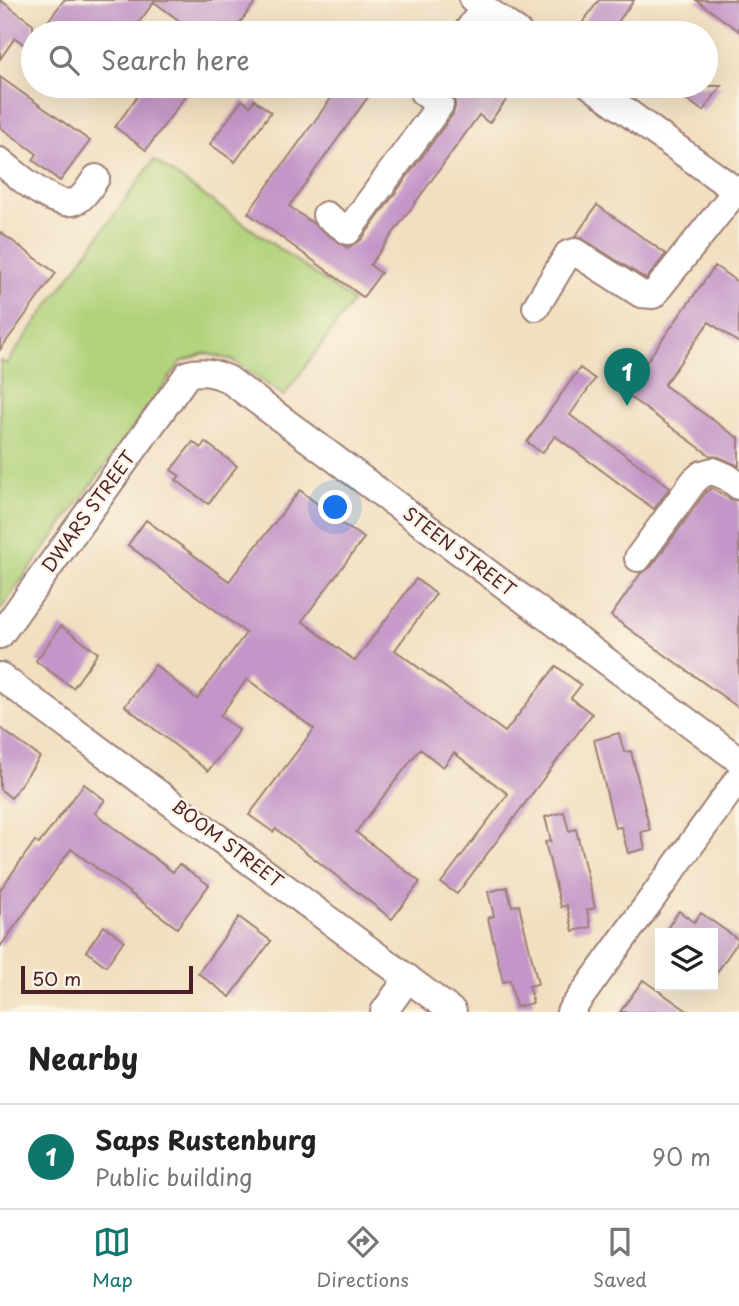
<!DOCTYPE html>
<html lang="en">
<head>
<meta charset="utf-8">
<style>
	:root { --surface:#fff; --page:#f2f2f2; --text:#222; --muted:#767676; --line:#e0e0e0; --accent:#0f766e }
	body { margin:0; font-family:"Playpen Sans",sans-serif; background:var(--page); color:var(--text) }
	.controls { position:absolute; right:21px; bottom:21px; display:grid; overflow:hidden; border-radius:0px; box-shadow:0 7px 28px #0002 }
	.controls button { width:63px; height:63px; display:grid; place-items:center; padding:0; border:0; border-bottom:2px solid var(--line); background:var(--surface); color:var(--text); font:35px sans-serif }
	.scale { position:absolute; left:21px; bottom:18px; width:172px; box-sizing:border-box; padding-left:7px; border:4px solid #4a1f2b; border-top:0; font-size:19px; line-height:24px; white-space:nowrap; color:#4a1f2b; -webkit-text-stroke:5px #fcf5e5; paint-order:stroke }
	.you { position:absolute; left:336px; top:508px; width:24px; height:24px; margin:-18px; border:5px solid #fff; border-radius:50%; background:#1a73e8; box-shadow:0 0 0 10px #1a73e833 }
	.badge { display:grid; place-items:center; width:46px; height:46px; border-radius:50%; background:var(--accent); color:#fff; font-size:23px; font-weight:700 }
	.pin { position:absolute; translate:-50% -58px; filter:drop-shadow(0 2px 4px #0008) }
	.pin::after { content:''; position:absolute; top:37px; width:24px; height:21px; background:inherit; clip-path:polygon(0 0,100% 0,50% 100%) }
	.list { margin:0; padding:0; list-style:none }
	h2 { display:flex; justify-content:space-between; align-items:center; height:91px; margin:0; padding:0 28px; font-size:30px }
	h2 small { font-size:23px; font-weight:400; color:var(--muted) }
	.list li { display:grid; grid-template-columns:46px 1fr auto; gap:21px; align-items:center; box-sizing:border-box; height:105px; padding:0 28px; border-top:2px solid var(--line) }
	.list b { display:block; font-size:26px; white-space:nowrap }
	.list p { margin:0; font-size:23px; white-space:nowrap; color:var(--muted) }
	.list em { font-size:23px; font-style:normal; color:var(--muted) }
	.icon { flex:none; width:38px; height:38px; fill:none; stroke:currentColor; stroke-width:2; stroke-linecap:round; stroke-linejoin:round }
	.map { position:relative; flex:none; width:739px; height:1012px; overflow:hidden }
	.search { position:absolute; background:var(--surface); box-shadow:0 7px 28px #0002; left:21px; right:21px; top:21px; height:77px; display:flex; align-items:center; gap:18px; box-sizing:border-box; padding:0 24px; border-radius:38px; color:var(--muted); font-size:26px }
	.sheet { height:196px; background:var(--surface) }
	nav { display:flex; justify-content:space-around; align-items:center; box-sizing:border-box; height:98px; border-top:2px solid var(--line); background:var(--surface); font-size:19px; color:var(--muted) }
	nav a { display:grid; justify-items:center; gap:4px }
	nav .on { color:var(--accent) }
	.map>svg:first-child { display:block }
</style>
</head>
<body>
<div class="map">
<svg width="739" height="1012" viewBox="0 0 739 1012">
	<rect width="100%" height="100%" fill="#fcf5e5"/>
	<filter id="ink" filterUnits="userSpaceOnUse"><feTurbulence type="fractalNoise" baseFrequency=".0143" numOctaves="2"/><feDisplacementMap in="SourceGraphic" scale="14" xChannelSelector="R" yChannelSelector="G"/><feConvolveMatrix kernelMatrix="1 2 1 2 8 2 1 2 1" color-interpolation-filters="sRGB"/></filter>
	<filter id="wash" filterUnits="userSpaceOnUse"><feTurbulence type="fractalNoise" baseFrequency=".00686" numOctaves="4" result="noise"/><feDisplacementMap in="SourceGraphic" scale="28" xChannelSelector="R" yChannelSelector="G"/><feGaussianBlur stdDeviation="1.57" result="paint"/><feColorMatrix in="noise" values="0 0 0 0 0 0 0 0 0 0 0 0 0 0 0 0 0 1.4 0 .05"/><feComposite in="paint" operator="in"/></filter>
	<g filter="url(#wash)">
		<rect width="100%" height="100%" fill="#f1dfc0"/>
		<polygon fill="#b0d27a" stroke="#7d7852" stroke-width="2" points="154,160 353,301 284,396 232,360 205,353 181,362 0,610 0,360 6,364"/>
		<g id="blocks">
			<g fill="#c395c8">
				<polygon points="0,0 33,24 33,51 15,38 0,59"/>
				<polygon points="64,0 257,0 232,33 196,33 154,2 131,33 39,33"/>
				<polygon points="599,0 634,0 610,33 599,33 583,22"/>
				<polygon points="696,0 739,0 739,31"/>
				<polygon points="0,77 90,141 60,181 33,160 37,154 0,127"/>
				<polygon points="145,86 193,86 146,150 115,127"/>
				<polygon points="340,86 376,86 289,206 347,248 361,240 453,114 455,107 455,99 443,86 488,86 507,99 489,123 479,115 370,265 381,273 363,297 248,213"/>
				<polygon points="668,86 721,86 703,111"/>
				<polygon points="242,100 250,106 254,100 271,112 235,162 210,144"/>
				<polygon points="597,205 666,254 646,279 583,239 575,237"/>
				<polygon points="0,232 56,273 0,350"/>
				<polygon points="715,266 739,283 739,343 709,322 664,385 738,438 739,436 739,466 719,457 711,456 624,393"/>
				<polygon points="580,368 595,379 570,415 670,487 654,509 555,436 542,453 527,442"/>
				<polygon points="193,442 201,448 205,442 237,466 208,504 176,480 180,476 171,470"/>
				<polygon points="712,488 730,499 739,501 739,708 611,616 641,573 651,567 706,492"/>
				<polygon points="300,490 342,524 364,538 302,621 355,661 416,579 436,594 395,650 505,732 556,666 581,685 571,698 592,714 457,894 441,883 508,794 454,753 443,767 420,749 356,832 420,882 392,919 276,829 273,832 249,815 314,729 247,679 220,716 239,730 208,771 125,706 155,665 197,699 246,633 128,545 146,520 229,581"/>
				<polygon points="61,626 98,653 73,688 36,661"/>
				<polygon points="0,728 40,757 11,798 0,789"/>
				<polygon points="619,733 624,752 631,751 650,830 641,832 645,849 628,853 621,827 615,828 594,740"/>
				<polygon points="84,784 105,800 95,813 173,872 179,864 209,885 177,928 71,849 0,947 0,890 35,841 39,844"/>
				<polygon points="564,812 569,831 576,829 595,908 587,910 591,927 573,931 567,905 561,907 545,842 551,841 545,817"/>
				<polygon points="507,887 512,906 519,905 538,984 529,986 533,1003 516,1007 510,980 503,982 488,918 494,916 488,892"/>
				<polygon points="679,911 694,922 701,913 739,940 713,978 713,933 664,933"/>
				<polygon points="239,917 271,941 230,997 198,973"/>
				<polygon points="104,926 124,940 106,966 86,951"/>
				<polygon points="643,980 689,1012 620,1012"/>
			</g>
		</g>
	</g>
	<g filter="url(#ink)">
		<use href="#blocks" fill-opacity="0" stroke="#9e7f76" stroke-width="2"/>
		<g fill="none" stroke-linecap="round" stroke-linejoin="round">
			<g stroke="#9e7f76" stroke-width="30">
				<g id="minor">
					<polyline points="473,0 519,33"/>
					<polyline points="466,33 484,8"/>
					<polyline points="591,86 739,193"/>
					<path d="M 0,161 C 16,174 57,212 78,200 C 85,196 91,185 96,178"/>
					<polyline points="326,215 348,231 440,105 423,92 427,86"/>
					<polyline points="536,307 568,254 575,252 641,294 653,295 736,191"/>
					<polyline points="638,558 694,481 702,474 713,471 727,477 739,486"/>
					<path d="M 0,635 L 188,374 C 203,370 214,373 228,379 L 739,760"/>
					<polyline points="0,676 453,1012"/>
					<polyline points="384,1012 408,978"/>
					<polyline points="570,1012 739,778"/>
				</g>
			</g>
			<use href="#minor" stroke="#fff" stroke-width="26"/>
		</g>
	</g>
	<g text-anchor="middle" stroke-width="5" stroke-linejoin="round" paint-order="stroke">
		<g font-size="18" fill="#4a1f2b" stroke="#fcf5e5">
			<text transform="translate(89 512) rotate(-54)" y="6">DWARS STREET</text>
			<text transform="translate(459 552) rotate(37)" y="6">STEEN STREET</text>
			<text transform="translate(227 844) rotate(37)" y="6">BOOM STREET</text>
		</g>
	</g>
</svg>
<div class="controls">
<button><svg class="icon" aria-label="layers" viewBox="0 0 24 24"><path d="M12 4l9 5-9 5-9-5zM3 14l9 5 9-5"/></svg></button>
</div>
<div class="scale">50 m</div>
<div class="you"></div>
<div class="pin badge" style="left:627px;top:406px">1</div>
<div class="search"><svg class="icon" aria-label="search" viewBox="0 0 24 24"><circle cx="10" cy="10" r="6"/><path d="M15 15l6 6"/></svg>Search here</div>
</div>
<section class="sheet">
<h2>Nearby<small></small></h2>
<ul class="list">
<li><span class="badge">1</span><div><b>Saps Rustenburg</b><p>Public building</p></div><em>90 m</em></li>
</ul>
</section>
<nav>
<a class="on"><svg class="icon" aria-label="map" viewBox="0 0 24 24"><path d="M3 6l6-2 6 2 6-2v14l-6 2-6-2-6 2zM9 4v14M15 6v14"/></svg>Map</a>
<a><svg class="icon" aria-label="directions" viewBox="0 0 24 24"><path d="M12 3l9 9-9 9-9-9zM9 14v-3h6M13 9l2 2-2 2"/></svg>Directions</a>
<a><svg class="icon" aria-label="saved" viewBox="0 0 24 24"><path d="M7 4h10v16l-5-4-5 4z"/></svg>Saved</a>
</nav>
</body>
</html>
